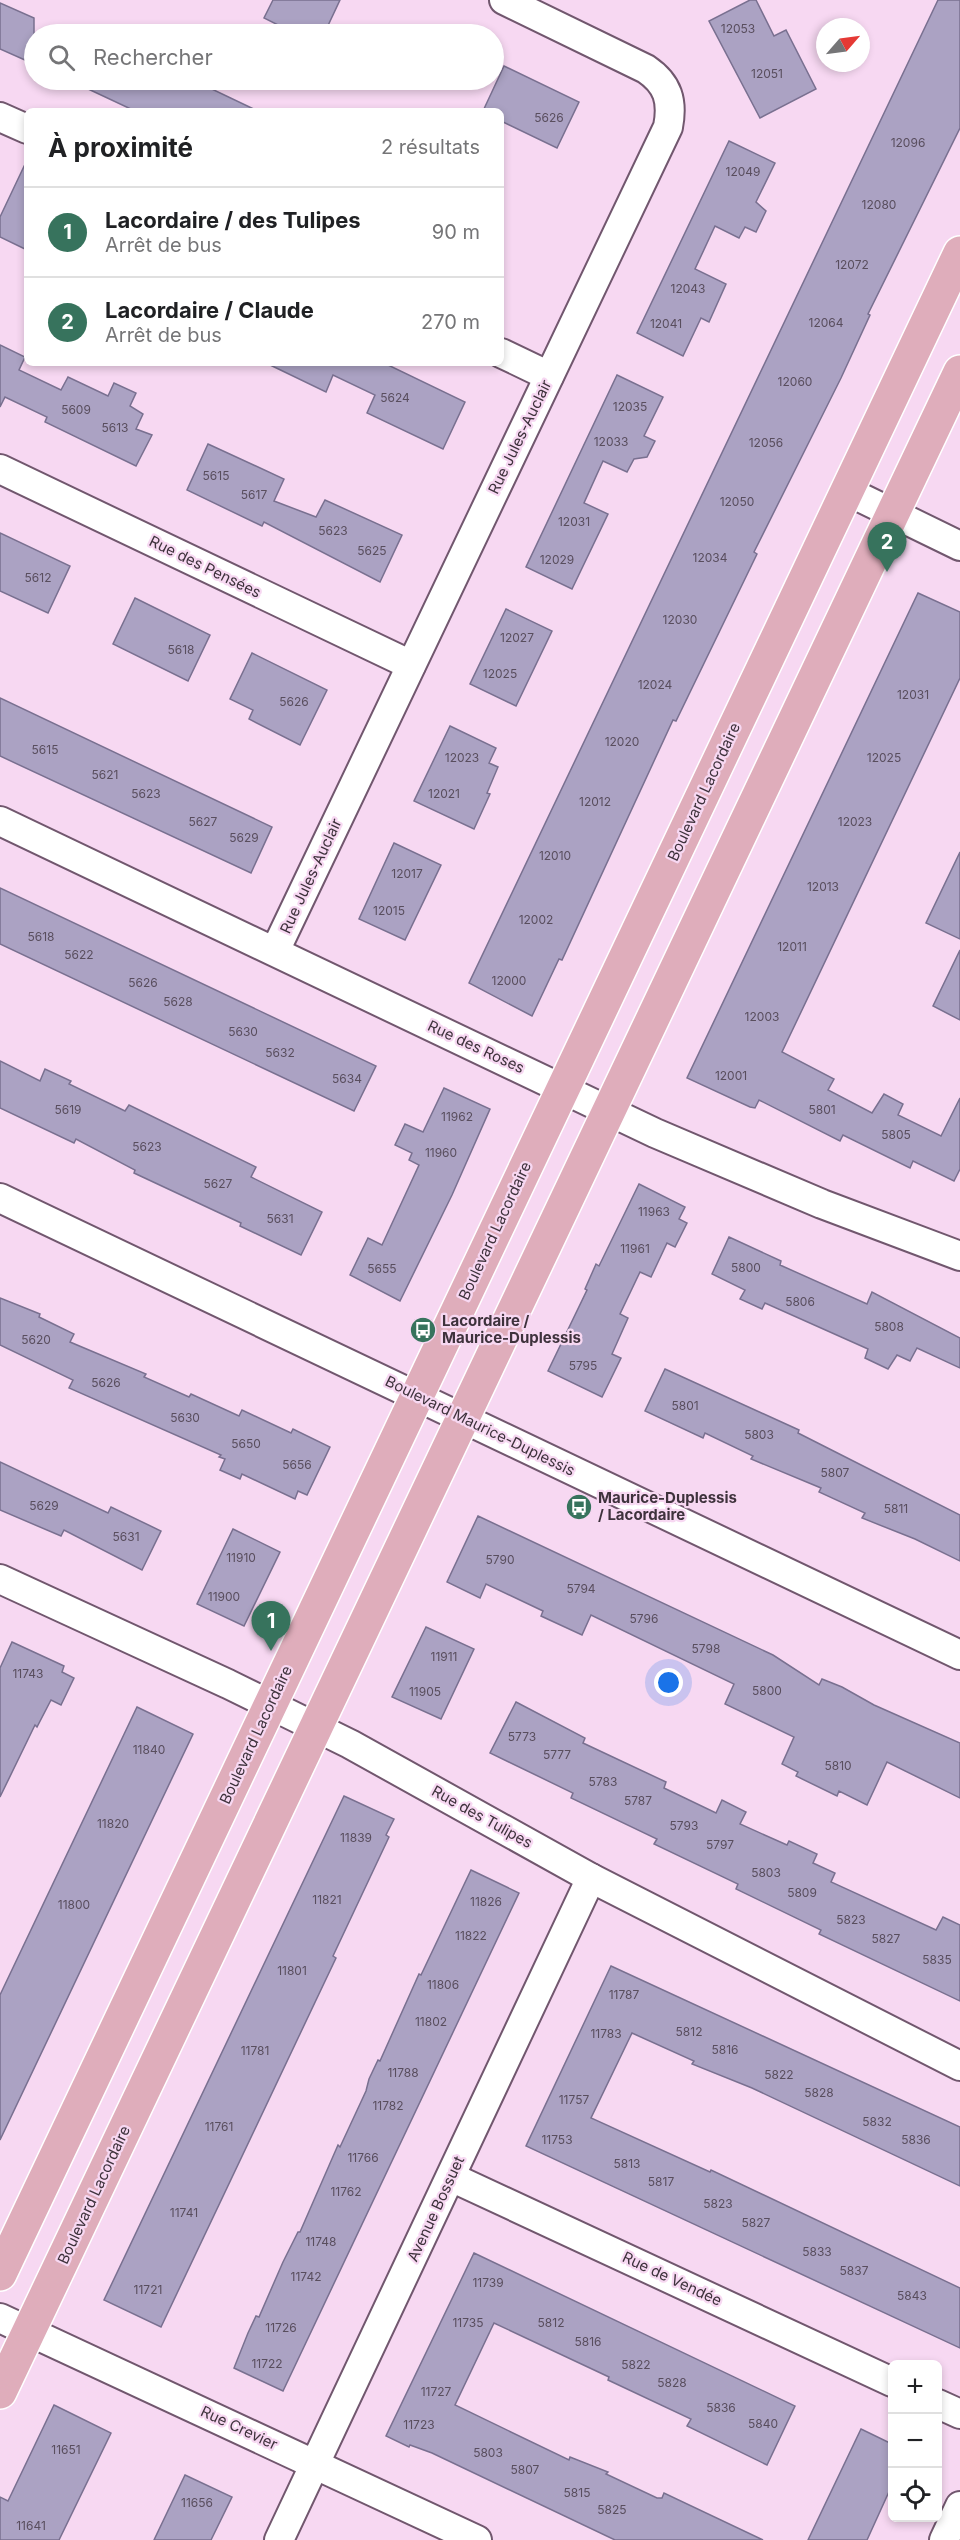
<!DOCTYPE html>
<html lang="fr">
<head>
<meta charset="utf-8">
<style>
	:root { --surface:#fff; --page:#f6f6f6; --text:#202124; --muted:#757577; --line:#e0e0e0; --accent:#37735d }
	body { margin:0; font-family:Inter,sans-serif; background:var(--page); color:var(--text) }
	.controls { position:absolute; right:18px; bottom:18px; display:grid; overflow:hidden; border-radius:9px; box-shadow:0 3px 9px #0003 }
	.controls button { width:54px; height:54px; display:grid; place-items:center; padding:0; border:0; border-bottom:2px solid var(--line); background:var(--surface); color:var(--text); font:30px sans-serif }
	.compass { position:absolute; left:816px; top:18px; width:54px; height:54px; border-radius:50%; background:var(--surface); box-shadow:0 3px 9px #0003; rotate:62deg }
	.you { position:absolute; left:669px; top:1683px; width:21px; height:21px; margin:-15px; border:4px solid #fff; border-radius:50%; background:#1a73e8; box-shadow:0 0 0 9px #1a73e833 }
	.badge { display:grid; place-items:center; width:39px; height:39px; border-radius:50%; background:var(--accent); color:#fff; font-size:20px; font-weight:700 }
	.pin { position:absolute; translate:-50% -50px; filter:drop-shadow(0 2px 3px #0008) }
	.pin::after { content:''; position:absolute; top:32px; width:21px; height:18px; background:inherit; clip-path:polygon(0 0,100% 0,50% 100%) }
	.list { margin:0; padding:0; list-style:none }
	h2 { display:flex; justify-content:space-between; align-items:center; height:78px; margin:0; padding:0 24px; font-size:26px }
	h2 small { font-size:20px; font-weight:400; color:var(--muted) }
	.list li { display:grid; grid-template-columns:39px 1fr auto; gap:18px; align-items:center; box-sizing:border-box; height:90px; padding:0 24px; border-top:2px solid var(--line) }
	.list b { display:block; font-size:22px; white-space:nowrap }
	.list p { margin:0; font-size:20px; white-space:nowrap; color:var(--muted) }
	.list em { font-size:20px; font-style:normal; color:var(--muted) }
	.icon { flex:none; width:33px; height:33px; fill:none; stroke:currentColor; stroke-width:2; stroke-linecap:round; stroke-linejoin:round }
	.map { position:relative; flex:none; width:960px; height:2540px; overflow:hidden }
	.search { position:absolute; background:var(--surface); box-shadow:0 3px 9px #0003; left:24px; top:24px; width:480px; height:66px; display:flex; align-items:center; gap:15px; box-sizing:border-box; padding:0 21px; border-radius:33px; color:var(--muted); font-size:22px }
	.panel { position:absolute; background:var(--surface); box-shadow:0 3px 9px #0003; left:24px; top:108px; width:480px; height:258px; border-radius:9px }
	.map>svg:first-child { display:block }
</style>
</head>
<body>
<div class="map">
<svg width="960" height="2540" viewBox="0 0 960 2540">
	<rect width="100%" height="100%" fill="#f7d8f2"/>
	<g fill="#aba2c3" stroke="#797090" stroke-width="1.5">
		<polygon points="273,0 340,0 324,34 302,27 296,34 264,18"/>
		<polygon points="750,0 756,0 774,36 786,30 816,89 760,118 709,21"/>
		<polygon points="938,0 960,0 960,128 868,314 870,315 841,378 754,552 757,554 676,721 673,720 562,960 559,959 532,1016 469,983"/>
		<polygon points="0,3 34,18 34,64 0,49"/>
		<polygon points="504,66 579,102 557,148 501,121 501,111 483,111"/>
		<polygon points="69,80 193,80 258,111 135,111"/>
		<polygon points="729,141 775,163 756,202 766,211 756,232 745,227 739,238 715,226 695,269 726,284 709,322 701,318 683,356 637,333"/>
		<polygon points="27,160 27,250 0,237 0,217"/>
		<polygon points="0,345 25,357 19,370 61,390 68,377 108,396 114,383 136,393 130,406 143,414 136,429 152,435 136,466 45,422 47,417 5,397 0,407"/>
		<polygon points="266,363 384,363 465,402 443,449 367,413 375,395 333,375 326,392"/>
		<polygon points="617,375 663,397 644,436 655,441 647,457 634,459 627,472 603,461 584,503 608,514 572,589 526,567"/>
		<polygon points="208,444 284,479 274,501 316,517 325,500 402,535 380,582 264,522 262,526 187,490"/>
		<polygon points="0,533 70,566 48,613 0,591"/>
		<polygon points="918,593 960,612 960,678 782,1052 834,1079 828,1090 872,1113 884,1094 903,1104 898,1115 941,1136 960,1098 960,1169 954,1181 913,1161 910,1168 843,1135 840,1141 759,1100 755,1108 750,1107 687,1078"/>
		<polygon points="135,598 210,635 188,681 113,644"/>
		<polygon points="506,609 552,631 516,706 470,684"/>
		<polygon points="252,653 327,690 300,745 249,719 253,710 230,699"/>
		<polygon points="0,698 272,827 251,873 0,756"/>
		<polygon points="450,726 496,748 489,763 498,767 487,793 490,794 474,829 414,801"/>
		<polygon points="394,843 441,865 405,940 359,919"/>
		<polygon points="960,852 960,939 926,923"/>
		<polygon points="0,888 376,1066 354,1111 0,944"/>
		<polygon points="960,950 960,1020 933,1006"/>
		<polygon points="0,1061 40,1081 45,1069 71,1081 69,1084 125,1111 129,1105 256,1167 251,1177 322,1212 301,1255 240,1226 241,1223 134,1173 135,1170 76,1139 74,1143 0,1108"/>
		<polygon points="444,1088 490,1109 452,1195 400,1301 350,1275 368,1238 382,1245 419,1165 409,1160 412,1153 395,1145 405,1124 423,1132"/>
		<polygon points="639,1184 685,1207 679,1219 687,1223 675,1247 667,1243 651,1277 640,1272 620,1314 628,1318 612,1354 621,1358 602,1397 548,1371 587,1290 585,1289 596,1264 599,1266"/>
		<polygon points="729,1237 781,1261 780,1265 867,1304 872,1292 960,1338 960,1368 917,1348 910,1361 897,1355 888,1369 865,1358 868,1349 765,1303 762,1309 740,1299 745,1290 712,1274"/>
		<polygon points="0,1298 40,1314 39,1317 74,1334 70,1342 146,1374 144,1377 189,1397 191,1394 239,1416 242,1410 291,1433 293,1429 330,1447 307,1495 298,1491 295,1499 242,1474 240,1479 220,1470 225,1459 219,1457 221,1455 69,1388 73,1380 0,1345"/>
		<polygon points="665,1369 799,1430 798,1433 960,1515 960,1561 915,1539 862,1518 865,1513 819,1492 821,1488 751,1459 753,1456 705,1433 703,1438 645,1411"/>
		<polygon points="0,1462 108,1513 111,1507 161,1531 142,1570 64,1530 61,1536 0,1510"/>
		<polygon points="478,1516 773,1655 819,1685 822,1679 842,1687 874,1705 960,1743 960,1798 887,1762 867,1805 839,1791 837,1796 796,1776 798,1772 782,1764 794,1737 725,1704 734,1684 591,1615 582,1635 541,1616 543,1611 486,1584 480,1598 447,1582"/>
		<polygon points="233,1529 280,1552 244,1626 197,1604"/>
		<polygon points="426,1627 474,1649 441,1719 392,1697"/>
		<polygon points="12,1642 64,1666 62,1672 74,1678 61,1705 51,1700 37,1727 35,1725 0,1797 0,1668"/>
		<polygon points="516,1702 585,1738 583,1743 666,1782 664,1788 716,1813 722,1800 746,1812 740,1824 787,1845 789,1841 817,1854 813,1863 835,1873 831,1882 936,1930 943,1917 960,1925 960,2001 819,1934 821,1930 736,1889 738,1884 654,1844 657,1839 571,1798 573,1793 490,1753"/>
		<polygon points="137,1707 193,1734 0,2140 0,1995"/>
		<polygon points="344,1796 394,1819 386,1835 389,1837 333,1956 336,1958 161,2327 104,2300"/>
		<polygon points="471,1870 519,1893 283,2391 234,2368 248,2333 256,2316 259,2317 283,2262 298,2232 300,2232 338,2145 340,2147 366,2091 369,2079 378,2060 380,2061 419,1974 421,1975"/>
		<polygon points="611,1966 960,2127 960,2186 752,2088 692,2064 694,2061 632,2033 591,2118 710,2172 711,2170 960,2288 960,2348 526,2146"/>
		<polygon points="474,2253 795,2406 767,2465 687,2426 691,2419 608,2380 609,2377 494,2323 455,2405 569,2460 570,2457 608,2472 606,2474 657,2498 662,2498 664,2493 763,2540 615,2540 432,2453 410,2445 409,2447 386,2436"/>
		<polygon points="54,2405 111,2433 59,2540 0,2540 0,2497 8,2501"/>
		<polygon points="861,2429 892,2444 892,2485 867,2540 808,2540"/>
		<polygon points="185,2475 232,2497 211,2540 154,2540"/>
	</g>
	<g fill="none" stroke-linecap="round" stroke-linejoin="round">
		<g stroke="#71576e" stroke-width="32">
			<g id="minor">
				<polyline points="0,117 27,129"/>
				<polyline points="501,353 549,376"/>
				<polyline points="0,469 411,665"/>
				<polyline points="847,491 960,546"/>
				<polyline points="0,821 655,1133 822,1204 960,1256"/>
				<path d="M 275,951 L 668,127 C 673,101 668,84 646,69 L 504,0"/>
				<polyline points="0,1198 960,1655"/>
				<polyline points="0,1579 228,1684 350,1744 591,1878 960,2066"/>
				<polyline points="451,2177 892,2382"/>
				<polyline points="0,2318 477,2540"/>
				<polyline points="938,2404 960,2414"/>
				<polyline points="279,2540 591,1878"/>
				<polyline points="944,2540 960,2506"/>
			</g>
		</g>
		<g stroke="#fff" stroke-width="36">
			<g id="major">
				<polyline points="0,2274 960,253"/>
				<polyline points="0,2392 960,372"/>
			</g>
		</g>
		<use href="#minor" stroke="#fff" stroke-width="28"/>
		<use href="#major" stroke="#dfadbb" stroke-width="33"/>
	</g>
	<defs>
		<g id="bus-disc" transform="scale(1.35)"><circle r="9.5" fill="#37735d" stroke="#f7d8f2"/><path d="M-5-6H5V4H4V6H2V4H-2V6H-4V4H-5ZM-3.5-4V0h7V-4ZM-3.5 1.2v1.5H-2V1.2ZM2 1.2v1.5H3.5V1.2Z" fill="#fff"/></g>
	</defs>
	<g fill-rule="evenodd">
		<use href="#bus-disc" x="423" y="1330"/>
		<use href="#bus-disc" x="579" y="1507"/>
	</g>
	<g text-anchor="middle" stroke-width="4.5" stroke-linejoin="round" paint-order="stroke">
		<g font-size="12" fill="#594e5e">
			<text x="738" y="33">12053</text>
			<text x="767" y="78">12051</text>
			<text x="549" y="122">5626</text>
			<text x="908" y="147">12096</text>
			<text x="743" y="176">12049</text>
			<text x="879" y="209">12080</text>
			<text x="852" y="269">12072</text>
			<text x="688" y="293">12043</text>
			<text x="826" y="327">12064</text>
			<text x="666" y="328">12041</text>
			<text x="795" y="386">12060</text>
			<text x="395" y="402">5624</text>
			<text x="630" y="411">12035</text>
			<text x="76" y="414">5609</text>
			<text x="115" y="432">5613</text>
			<text x="611" y="446">12033</text>
			<text x="766" y="447">12056</text>
			<text x="216" y="480">5615</text>
			<text x="254" y="499">5617</text>
			<text x="737" y="506">12050</text>
			<text x="574" y="526">12031</text>
			<text x="333" y="535">5623</text>
			<text x="372" y="555">5625</text>
			<text x="710" y="562">12034</text>
			<text x="557" y="564">12029</text>
			<text x="38" y="582">5612</text>
			<text x="680" y="624">12030</text>
			<text x="517" y="642">12027</text>
			<text x="181" y="654">5618</text>
			<text x="500" y="678">12025</text>
			<text x="655" y="689">12024</text>
			<text x="913" y="699">12031</text>
			<text x="294" y="706">5626</text>
			<text x="622" y="746">12020</text>
			<text x="45" y="754">5615</text>
			<text x="462" y="762">12023</text>
			<text x="884" y="762">12025</text>
			<text x="105" y="779">5621</text>
			<text x="146" y="798">5623</text>
			<text x="444" y="798">12021</text>
			<text x="595" y="806">12012</text>
			<text x="203" y="826">5627</text>
			<text x="855" y="826">12023</text>
			<text x="244" y="842">5629</text>
			<text x="555" y="860">12010</text>
			<text x="407" y="878">12017</text>
			<text x="823" y="891">12013</text>
			<text x="389" y="915">12015</text>
			<text x="536" y="924">12002</text>
			<text x="41" y="941">5618</text>
			<text x="792" y="951">12011</text>
			<text x="79" y="959">5622</text>
			<text x="509" y="985">12000</text>
			<text x="143" y="987">5626</text>
			<text x="178" y="1006">5628</text>
			<text x="762" y="1021">12003</text>
			<text x="243" y="1036">5630</text>
			<text x="280" y="1057">5632</text>
			<text x="731" y="1080">12001</text>
			<text x="347" y="1083">5634</text>
			<text x="68" y="1114">5619</text>
			<text x="822" y="1114">5801</text>
			<text x="457" y="1121">11962</text>
			<text x="896" y="1139">5805</text>
			<text x="147" y="1151">5623</text>
			<text x="441" y="1157">11960</text>
			<text x="218" y="1188">5627</text>
			<text x="654" y="1216">11963</text>
			<text x="280" y="1223">5631</text>
			<text x="635" y="1253">11961</text>
			<text x="746" y="1272">5800</text>
			<text x="382" y="1273">5655</text>
			<text x="800" y="1306">5806</text>
			<text x="889" y="1331">5808</text>
			<text x="36" y="1344">5620</text>
			<text x="583" y="1370">5795</text>
			<text x="106" y="1387">5626</text>
			<text x="685" y="1410">5801</text>
			<text x="185" y="1422">5630</text>
			<text x="759" y="1439">5803</text>
			<text x="246" y="1448">5650</text>
			<text x="297" y="1469">5656</text>
			<text x="835" y="1477">5807</text>
			<text x="44" y="1510">5629</text>
			<text x="896" y="1513">5811</text>
			<text x="126" y="1541">5631</text>
			<text x="241" y="1562">11910</text>
			<text x="500" y="1564">5790</text>
			<text x="581" y="1593">5794</text>
			<text x="224" y="1601">11900</text>
			<text x="644" y="1623">5796</text>
			<text x="706" y="1653">5798</text>
			<text x="444" y="1661">11911</text>
			<text x="28" y="1678">11743</text>
			<text x="767" y="1695">5800</text>
			<text x="425" y="1696">11905</text>
			<text x="522" y="1741">5773</text>
			<text x="149" y="1754">11840</text>
			<text x="557" y="1759">5777</text>
			<text x="838" y="1770">5810</text>
			<text x="603" y="1786">5783</text>
			<text x="638" y="1805">5787</text>
			<text x="113" y="1828">11820</text>
			<text x="684" y="1830">5793</text>
			<text x="356" y="1842">11839</text>
			<text x="720" y="1849">5797</text>
			<text x="766" y="1877">5803</text>
			<text x="802" y="1897">5809</text>
			<text x="327" y="1904">11821</text>
			<text x="486" y="1906">11826</text>
			<text x="74" y="1909">11800</text>
			<text x="851" y="1924">5823</text>
			<text x="471" y="1940">11822</text>
			<text x="886" y="1943">5827</text>
			<text x="937" y="1964">5835</text>
			<text x="292" y="1975">11801</text>
			<text x="443" y="1989">11806</text>
			<text x="624" y="1999">11787</text>
			<text x="431" y="2026">11802</text>
			<text x="689" y="2036">5812</text>
			<text x="606" y="2038">11783</text>
			<text x="725" y="2054">5816</text>
			<text x="255" y="2055">11781</text>
			<text x="403" y="2077">11788</text>
			<text x="779" y="2079">5822</text>
			<text x="819" y="2097">5828</text>
			<text x="574" y="2104">11757</text>
			<text x="388" y="2110">11782</text>
			<text x="877" y="2126">5832</text>
			<text x="219" y="2131">11761</text>
			<text x="557" y="2144">11753</text>
			<text x="916" y="2144">5836</text>
			<text x="363" y="2162">11766</text>
			<text x="627" y="2168">5813</text>
			<text x="661" y="2186">5817</text>
			<text x="346" y="2196">11762</text>
			<text x="718" y="2208">5823</text>
			<text x="184" y="2217">11741</text>
			<text x="756" y="2227">5827</text>
			<text x="321" y="2246">11748</text>
			<text x="817" y="2256">5833</text>
			<text x="854" y="2275">5837</text>
			<text x="306" y="2281">11742</text>
			<text x="488" y="2287">11739</text>
			<text x="148" y="2294">11721</text>
			<text x="912" y="2300">5843</text>
			<text x="468" y="2327">11735</text>
			<text x="551" y="2327">5812</text>
			<text x="281" y="2332">11726</text>
			<text x="588" y="2346">5816</text>
			<text x="267" y="2368">11722</text>
			<text x="636" y="2369">5822</text>
			<text x="672" y="2387">5828</text>
			<text x="436" y="2396">11727</text>
			<text x="721" y="2412">5836</text>
			<text x="763" y="2428">5840</text>
			<text x="419" y="2429">11723</text>
			<text x="66" y="2454">11651</text>
			<text x="488" y="2457">5803</text>
			<text x="525" y="2474">5807</text>
			<text x="577" y="2497">5815</text>
			<text x="197" y="2507">11656</text>
			<text x="612" y="2514">5825</text>
			<text x="31" y="2530">11641</text>
		</g>
		<g font-size="15" fill="#3e323c" stroke="#f7d8f2">
			<text transform="translate(520 437) rotate(-64)" y="5">Rue Jules-Auclair</text>
			<text transform="translate(205 567) rotate(26)" y="5">Rue des Pensées</text>
			<text transform="translate(704 792) rotate(-65)" y="5">Boulevard Lacordaire</text>
			<text transform="translate(311 876) rotate(-65)" y="5">Rue Jules-Auclair</text>
			<text transform="translate(476 1047) rotate(25)" y="5">Rue des Roses</text>
			<text transform="translate(495 1231) rotate(-65)" y="5">Boulevard Lacordaire</text>
			<text transform="translate(480 1426) rotate(26)" y="5">Boulevard Maurice-Duplessis</text>
			<text transform="translate(256 1735) rotate(-65)" y="5">Boulevard Lacordaire</text>
			<text transform="translate(482 1817) rotate(29)" y="5">Rue des Tulipes</text>
			<text transform="translate(94 2195) rotate(-65)" y="5">Boulevard Lacordaire</text>
			<text transform="translate(436 2209) rotate(-65)" y="5">Avenue Bossuet</text>
			<text transform="translate(672 2279) rotate(25)" y="5">Rue de Vendée</text>
			<text transform="translate(239 2428) rotate(25)" y="5">Rue Crevier</text>
		</g>
		<g font-size="15" font-weight="bold" fill="#3e323c" stroke="#f7d8f2" text-anchor="start">
			<text x="442" y="1326">Lacordaire /<tspan x="442" dy="17">Maurice-Duplessis</tspan></text>
			<text x="598" y="1503">Maurice-Duplessis<tspan x="598" dy="17">/ Lacordaire</tspan></text>
		</g>
	</g>
</svg>
<div class="controls">
<button>+</button>
<button>−</button>
<button><svg class="icon" aria-label="locate" viewBox="0 0 24 24"><circle cx="12" cy="12" r="6"/><path d="M12 2v4M12 18v4M2 12h4M18 12h4"/></svg></button>
</div>
<svg class="compass" viewBox="-18 -18 36 36"><path d="M0-13l5 13h-10z" fill="#e53935"/><path d="M0 13l5-13h-10z" fill="#757577"/></svg>
<div class="you"></div>
<div class="pin badge" style="left:271px;top:1651px">1</div>
<div class="pin badge" style="left:887px;top:572px">2</div>
<div class="search"><svg class="icon" aria-label="search" viewBox="0 0 24 24"><circle cx="10" cy="10" r="6"/><path d="M15 15l6 6"/></svg>Rechercher</div>
<section class="panel">
<h2>À proximité<small>2 résultats</small></h2>
<ul class="list">
<li><span class="badge">1</span><div><b>Lacordaire / des Tulipes</b><p>Arrêt de bus</p></div><em>90 m</em></li>
<li><span class="badge">2</span><div><b>Lacordaire / Claude</b><p>Arrêt de bus</p></div><em>270 m</em></li>
</ul>
</section>
</div>
</body>
</html>
